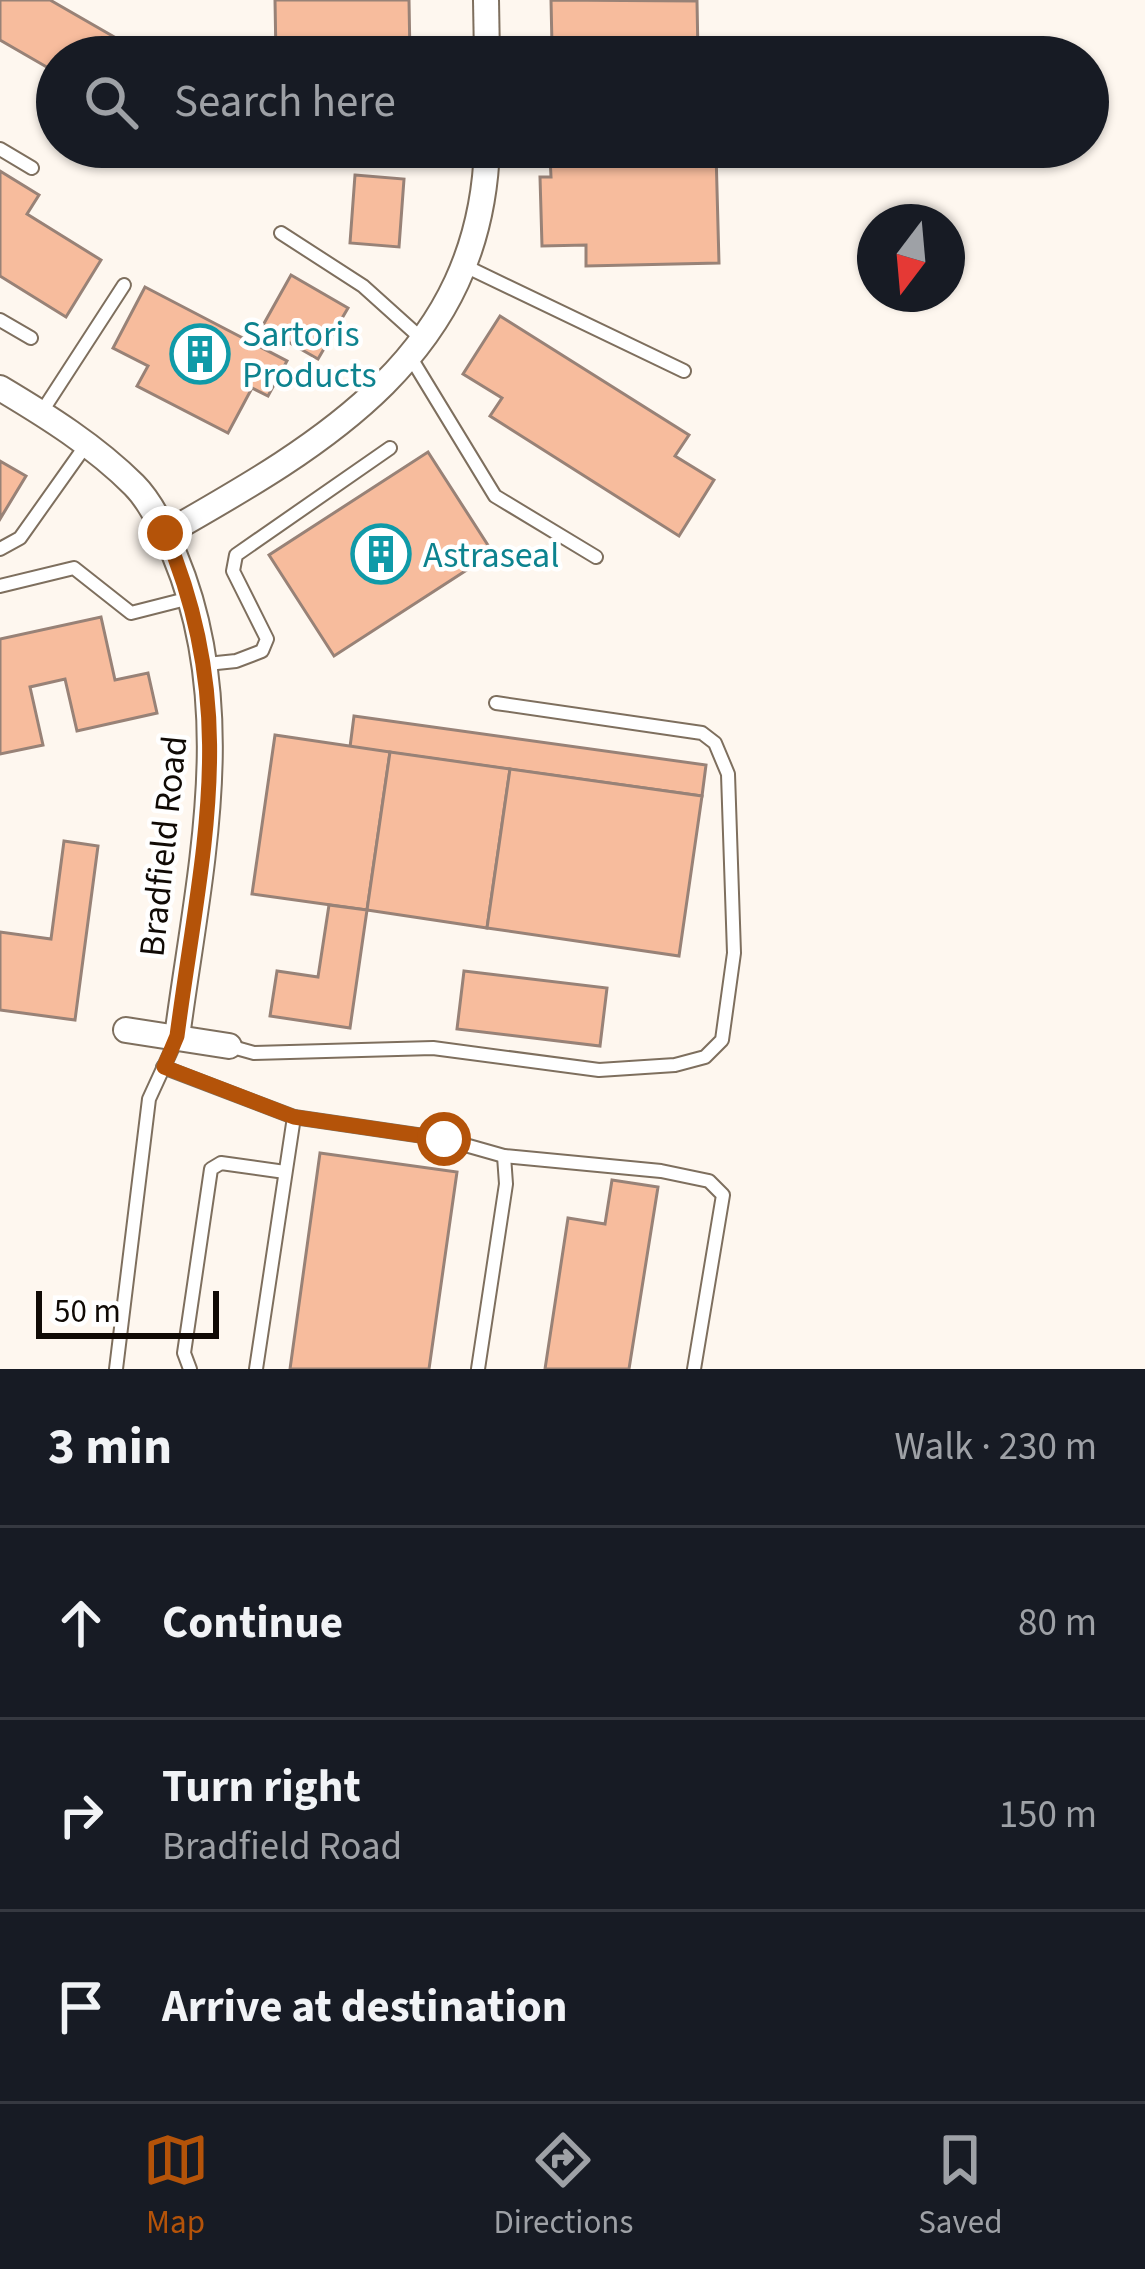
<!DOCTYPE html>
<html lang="en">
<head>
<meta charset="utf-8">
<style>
	:root { --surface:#171b24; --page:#242831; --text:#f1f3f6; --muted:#9ea1a6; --line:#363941; --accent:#b45309 }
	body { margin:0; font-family:"Source Sans 3",sans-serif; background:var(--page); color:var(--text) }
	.compass { position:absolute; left:857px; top:204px; width:108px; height:108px; border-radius:50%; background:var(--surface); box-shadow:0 3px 9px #0004; rotate:196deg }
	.scale { position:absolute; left:36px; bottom:30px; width:183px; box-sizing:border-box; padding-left:12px; border:6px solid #100a05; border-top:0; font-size:33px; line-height:42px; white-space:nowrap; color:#100a05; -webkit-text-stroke:9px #fff; paint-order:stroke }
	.stop { position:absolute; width:36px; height:36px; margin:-27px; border:9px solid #b45309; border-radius:50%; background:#fff }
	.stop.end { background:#b45309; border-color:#fff; box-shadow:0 3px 12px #0008 }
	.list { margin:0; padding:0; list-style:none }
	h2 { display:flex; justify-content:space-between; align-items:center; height:156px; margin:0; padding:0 48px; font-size:51px }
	h2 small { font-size:39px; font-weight:400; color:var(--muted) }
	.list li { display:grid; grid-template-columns:78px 1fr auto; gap:36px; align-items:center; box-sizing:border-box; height:192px; padding:0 48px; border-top:3px solid var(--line) }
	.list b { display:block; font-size:45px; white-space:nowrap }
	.list p { margin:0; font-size:39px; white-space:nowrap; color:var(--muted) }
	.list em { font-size:39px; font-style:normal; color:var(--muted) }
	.icon { flex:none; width:66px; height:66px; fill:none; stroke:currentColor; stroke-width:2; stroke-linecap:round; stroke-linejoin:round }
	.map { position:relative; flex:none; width:1145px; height:1369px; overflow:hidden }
	.search { position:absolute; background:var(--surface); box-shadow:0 3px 9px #0004; left:36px; right:36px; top:36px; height:132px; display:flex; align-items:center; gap:30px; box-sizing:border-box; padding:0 42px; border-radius:66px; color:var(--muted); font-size:45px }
	.sheet { height:732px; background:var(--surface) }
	nav { display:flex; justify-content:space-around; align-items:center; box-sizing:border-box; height:168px; border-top:3px solid var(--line); background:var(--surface); font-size:33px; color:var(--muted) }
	nav a { display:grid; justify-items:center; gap:6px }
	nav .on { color:var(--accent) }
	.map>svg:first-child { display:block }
</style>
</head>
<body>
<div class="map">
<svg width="1145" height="1369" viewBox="0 0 1145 1369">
	<rect width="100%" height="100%" fill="#fef7ef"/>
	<g fill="#f7bc9d" stroke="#988277" stroke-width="3">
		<polygon points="0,0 50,0 149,57 57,57 57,73 0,40"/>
		<polygon points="275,0 409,0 410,57 276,57"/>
		<polygon points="551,0 697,1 698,55 622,56 622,46 552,46"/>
		<polygon points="716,152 719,263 586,266 586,245 542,246 540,177 551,177 550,157"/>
		<polygon points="0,171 39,195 27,214 101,260 66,317 0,276"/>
		<polygon points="355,175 404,179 399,247 350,243"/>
		<polygon points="291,275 348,308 318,359 262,327"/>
		<polygon points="145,287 287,361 268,396 252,388 228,433 137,386 148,366 113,348"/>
		<polygon points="500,316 689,435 675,456 714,480 679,536 490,416 502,398 463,374"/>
		<polygon points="428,452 493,553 334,656 269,555"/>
		<polygon points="0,461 26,476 0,519"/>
		<polygon points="101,617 115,680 148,673 157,713 77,731 65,679 30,687 43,745 0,754 0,639"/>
		<polygon points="354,716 706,765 702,796 350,747"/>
		<polygon points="275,735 390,752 367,910 252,894"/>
		<polygon points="390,752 510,769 487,928 367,910"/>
		<polygon points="510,769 702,796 679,956 487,928"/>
		<polygon points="64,841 98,846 75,1020 0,1010 0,932 51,939"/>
		<polygon points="329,905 367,910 350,1028 270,1016 277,971 318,977"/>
		<polygon points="464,971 607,988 600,1046 457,1029"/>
		<polygon points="320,1153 457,1172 429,1369 290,1369"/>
		<polygon points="612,1180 658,1187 629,1369 545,1369 568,1218 605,1224"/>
	</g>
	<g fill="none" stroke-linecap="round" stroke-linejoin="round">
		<g stroke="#7e6f5e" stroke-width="16">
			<g id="lane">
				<polyline points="0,149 32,168"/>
				<polyline points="281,233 363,286 423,340"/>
				<polyline points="463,265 684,371"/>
				<polyline points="0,320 31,338"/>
				<polyline points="411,358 495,496 596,557"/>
				<polyline points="41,413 124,285"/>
				<polyline points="0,549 20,538 86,445"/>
				<polyline points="0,586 74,568 131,613 190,598"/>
				<polyline points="207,664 236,661 262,651 267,639 233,571 236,555 390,448"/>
				<polyline points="229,1046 254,1053 433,1048 599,1070 675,1065 705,1057 722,1040 734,953 728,774 715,743 702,733 496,703"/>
				<polyline points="163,1067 294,1117 444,1139 504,1156 661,1171 709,1181 723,1195 694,1369"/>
				<polyline points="116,1369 149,1099 177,1038"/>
				<polyline points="190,1369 184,1353 211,1169 221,1163 285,1172"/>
				<polyline points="256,1369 294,1117"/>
				<polyline points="478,1369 506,1184 504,1156"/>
			</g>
		</g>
		<g stroke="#7e6f5e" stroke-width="28">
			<g id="street">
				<polyline points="486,0 487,57"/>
				<path d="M 0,388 C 47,416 95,446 134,485 C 152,503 165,532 175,556 C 240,711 198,877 177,1037"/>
				<path d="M 165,534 C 325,443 481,354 487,147"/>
				<polyline points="126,1030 229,1046"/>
			</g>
		</g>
		<use href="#lane" stroke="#fff" stroke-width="12"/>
		<use href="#street" stroke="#fff" stroke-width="24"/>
	</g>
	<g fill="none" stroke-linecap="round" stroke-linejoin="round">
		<path stroke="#b45309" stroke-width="15" d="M 165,533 C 242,712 201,853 177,1036 L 164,1067 L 294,1117 L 444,1139"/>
	</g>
	<defs>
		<g id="building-ring" transform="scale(3)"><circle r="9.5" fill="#fff" stroke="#0f9aa8" stroke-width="1.5"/><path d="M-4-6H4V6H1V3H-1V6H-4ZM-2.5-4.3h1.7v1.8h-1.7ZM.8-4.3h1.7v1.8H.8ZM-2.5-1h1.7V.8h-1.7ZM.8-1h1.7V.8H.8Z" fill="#0f9aa8"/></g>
	</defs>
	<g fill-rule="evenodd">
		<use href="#building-ring" x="200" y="354"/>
		<use href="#building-ring" x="381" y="554"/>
	</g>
	<g text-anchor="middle" stroke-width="9" stroke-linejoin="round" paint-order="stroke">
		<g font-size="36" fill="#0d838f" stroke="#fff" text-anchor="start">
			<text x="242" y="346">Sartoris<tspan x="242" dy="41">Products</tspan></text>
			<text x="423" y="567">Astraseal</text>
		</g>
		<g font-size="36" fill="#100a05" stroke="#fff">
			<text transform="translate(162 846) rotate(-84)" y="13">Bradfield Road</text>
		</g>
	</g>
</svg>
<svg class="compass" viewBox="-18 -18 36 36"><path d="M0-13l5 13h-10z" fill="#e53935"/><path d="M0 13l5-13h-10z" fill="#9ea1a6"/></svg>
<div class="scale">50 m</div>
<div class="stop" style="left:444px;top:1139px"></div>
<div class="stop end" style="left:165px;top:533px"></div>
<div class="search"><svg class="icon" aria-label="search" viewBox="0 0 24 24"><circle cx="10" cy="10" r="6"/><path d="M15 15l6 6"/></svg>Search here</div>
</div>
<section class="sheet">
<h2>3 min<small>Walk · 230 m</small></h2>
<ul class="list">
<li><svg class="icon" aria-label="ahead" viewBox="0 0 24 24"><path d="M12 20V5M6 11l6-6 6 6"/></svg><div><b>Continue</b></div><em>80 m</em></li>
<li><svg class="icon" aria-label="right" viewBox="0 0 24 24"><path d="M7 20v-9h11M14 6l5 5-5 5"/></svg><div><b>Turn right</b><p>Bradfield Road</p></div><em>150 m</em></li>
<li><svg class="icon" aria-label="arrive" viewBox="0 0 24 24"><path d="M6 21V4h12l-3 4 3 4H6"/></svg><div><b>Arrive at destination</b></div></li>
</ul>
</section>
<nav>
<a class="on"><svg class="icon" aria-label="map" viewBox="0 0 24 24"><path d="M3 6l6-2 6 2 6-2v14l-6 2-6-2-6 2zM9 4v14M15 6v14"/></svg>Map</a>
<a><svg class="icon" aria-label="directions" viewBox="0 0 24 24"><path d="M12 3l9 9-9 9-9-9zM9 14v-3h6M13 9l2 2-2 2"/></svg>Directions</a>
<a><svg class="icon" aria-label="saved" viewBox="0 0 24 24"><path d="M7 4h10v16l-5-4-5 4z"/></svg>Saved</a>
</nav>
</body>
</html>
